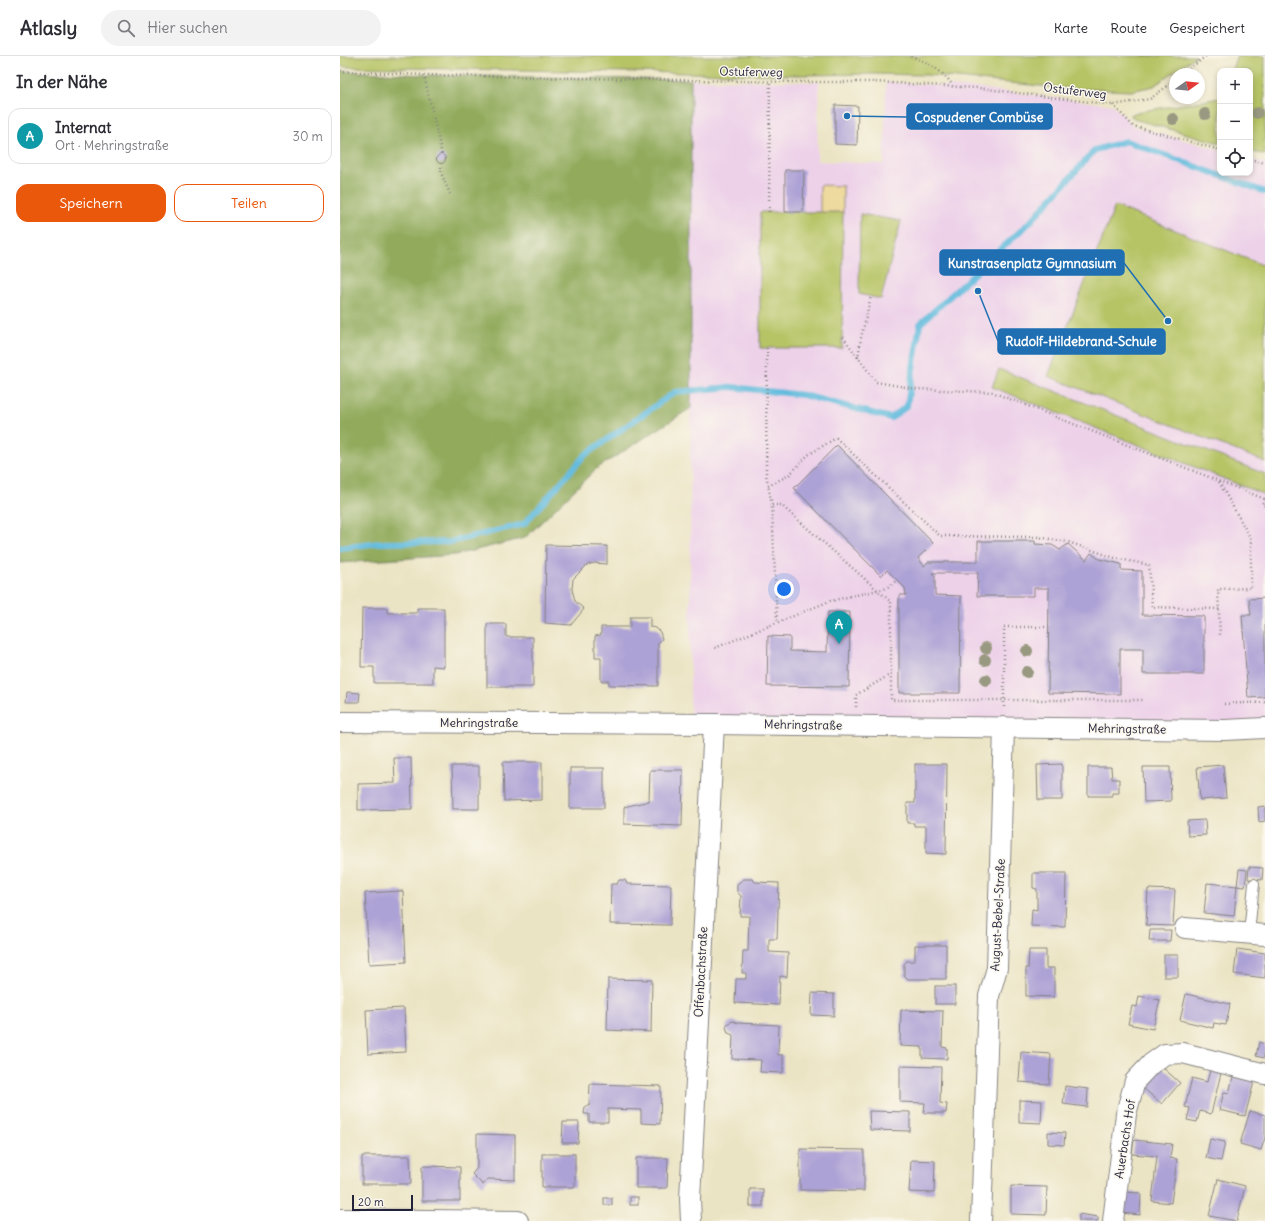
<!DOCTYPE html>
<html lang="de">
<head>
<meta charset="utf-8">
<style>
	:root { --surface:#fff; --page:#f2f2f3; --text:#2b2b33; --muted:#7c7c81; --line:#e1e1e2; --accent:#ea580c }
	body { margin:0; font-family:Delius,sans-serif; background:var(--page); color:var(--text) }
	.controls { position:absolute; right:12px; top:12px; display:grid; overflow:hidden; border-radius:8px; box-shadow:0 2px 6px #0003 }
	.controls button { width:36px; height:36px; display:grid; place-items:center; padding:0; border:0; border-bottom:1px solid var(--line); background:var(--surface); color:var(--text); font:20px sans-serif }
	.compass { position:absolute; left:829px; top:12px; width:36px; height:36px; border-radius:50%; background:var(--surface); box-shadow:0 2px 6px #0003; rotate:75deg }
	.scale { position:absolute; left:12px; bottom:10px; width:61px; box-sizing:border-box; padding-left:4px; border:2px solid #22223b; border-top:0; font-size:11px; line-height:14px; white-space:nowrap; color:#22223b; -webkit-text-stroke:3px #fbf7ec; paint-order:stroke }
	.you { position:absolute; left:444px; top:533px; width:14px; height:14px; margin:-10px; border:3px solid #fff; border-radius:50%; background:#1a73e8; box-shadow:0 0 0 6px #1a73e833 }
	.badge { display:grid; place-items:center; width:26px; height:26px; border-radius:50%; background:var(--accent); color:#fff; font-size:13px; font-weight:700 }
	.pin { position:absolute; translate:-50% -33px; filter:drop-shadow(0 1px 2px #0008) }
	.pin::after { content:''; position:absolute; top:21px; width:14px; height:12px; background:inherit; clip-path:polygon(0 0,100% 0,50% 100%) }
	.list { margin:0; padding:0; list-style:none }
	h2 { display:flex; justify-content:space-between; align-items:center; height:52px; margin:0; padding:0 16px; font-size:17px }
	h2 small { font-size:13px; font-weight:400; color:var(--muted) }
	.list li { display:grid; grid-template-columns:26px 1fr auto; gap:12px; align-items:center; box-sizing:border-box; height:56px; margin:0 8px 8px; padding:0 8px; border:1px solid var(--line); border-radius:12px }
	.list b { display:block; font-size:15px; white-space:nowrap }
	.list p { margin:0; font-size:13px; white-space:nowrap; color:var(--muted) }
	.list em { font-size:13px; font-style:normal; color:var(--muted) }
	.actions { display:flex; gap:8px; padding:12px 16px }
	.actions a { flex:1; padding:9px 0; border:1px solid var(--accent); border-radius:12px; text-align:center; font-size:14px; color:var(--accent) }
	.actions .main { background:var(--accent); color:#fff }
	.icon { flex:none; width:22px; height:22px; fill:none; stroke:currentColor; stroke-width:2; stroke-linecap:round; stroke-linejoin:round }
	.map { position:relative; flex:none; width:925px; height:1165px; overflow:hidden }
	header { display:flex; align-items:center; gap:24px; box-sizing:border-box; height:56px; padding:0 20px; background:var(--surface); border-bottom:1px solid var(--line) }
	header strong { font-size:19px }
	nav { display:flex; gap:22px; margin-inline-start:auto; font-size:14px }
	.search { width:280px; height:36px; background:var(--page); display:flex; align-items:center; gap:10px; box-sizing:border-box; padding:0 14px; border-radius:22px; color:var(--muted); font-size:15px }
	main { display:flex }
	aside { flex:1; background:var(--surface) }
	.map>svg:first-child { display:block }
</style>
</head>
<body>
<header>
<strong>Atlasly</strong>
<div class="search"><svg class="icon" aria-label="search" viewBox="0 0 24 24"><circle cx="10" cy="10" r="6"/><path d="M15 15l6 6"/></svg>Hier suchen</div>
<nav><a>Karte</a><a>Route</a><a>Gespeichert</a></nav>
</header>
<main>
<aside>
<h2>In der Nähe<small></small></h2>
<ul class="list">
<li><span class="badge" style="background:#0f9aa8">A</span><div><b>Internat</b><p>Ort · Mehringstraße</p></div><em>30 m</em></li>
</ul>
<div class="actions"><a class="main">Speichern</a><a>Teilen</a></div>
</aside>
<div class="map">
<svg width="925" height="1165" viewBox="0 0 925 1165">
	<rect width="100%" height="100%" fill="#fbf7ec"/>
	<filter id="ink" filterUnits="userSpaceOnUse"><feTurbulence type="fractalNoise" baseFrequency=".025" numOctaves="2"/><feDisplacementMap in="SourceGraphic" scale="8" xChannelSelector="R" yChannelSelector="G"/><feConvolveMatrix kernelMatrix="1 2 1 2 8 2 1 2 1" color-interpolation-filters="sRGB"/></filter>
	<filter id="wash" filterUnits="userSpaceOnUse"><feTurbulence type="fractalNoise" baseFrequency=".012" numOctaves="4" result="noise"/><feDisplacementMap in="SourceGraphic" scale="16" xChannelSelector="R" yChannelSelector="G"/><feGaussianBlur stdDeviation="0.9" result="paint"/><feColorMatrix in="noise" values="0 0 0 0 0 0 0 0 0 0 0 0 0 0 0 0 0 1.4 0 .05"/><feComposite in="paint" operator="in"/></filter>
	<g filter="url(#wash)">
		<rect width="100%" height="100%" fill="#ebe4c4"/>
		<polygon fill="#edd1e9" points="351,24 479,26 477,105 544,108 546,26 638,32 773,49 793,70 880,94 880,117 910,117 910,103 925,107 925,672 350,668"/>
		<g fill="#b7c466" stroke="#6c7350">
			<polygon points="0,0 856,0 814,30 791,35 722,32 586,19 532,18 458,19 7,11 0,10"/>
			<polygon points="897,0 925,0 925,99 910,95 910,15 891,15"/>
			<polygon points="880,42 880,87 797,64 790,59 797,56"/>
			<polygon points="775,150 925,210 925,406 708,320"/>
			<polygon points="420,156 503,156 502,292 420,292"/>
			<polygon points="520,158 561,165 541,243 519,238"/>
			<polygon points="659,313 925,418 925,439 652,331"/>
		</g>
		<polygon fill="#91aa5b" stroke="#5a664b" points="0,15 84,19 351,24 351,352 256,413 185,482 115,499 0,507"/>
		<polygon fill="#eeda9e" stroke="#887e6c" points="480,129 503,130 503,156 480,156"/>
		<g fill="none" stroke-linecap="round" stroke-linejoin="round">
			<polyline stroke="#5fbadd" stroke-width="6" points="0,492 39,487 110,486 184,468 245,399 335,336 391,331 463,339 551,362 567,350 580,268 690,166 755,94 786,85 925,136"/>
		</g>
		<g id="blocks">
			<g fill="#ada2d5">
				<polygon points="495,49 518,50 517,89 495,88"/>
				<circle cx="101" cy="103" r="4.5"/>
				<polygon points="445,114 464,114 463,156 445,156"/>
				<polygon points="497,389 593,487 578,502 584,510 588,506 638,506 638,485 695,485 695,488 712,489 720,494 728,488 746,504 751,497 759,503 781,508 781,514 802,515 802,559 864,560 864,618 803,618 803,593 780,593 780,638 708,637 709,532 694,532 694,540 637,540 638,517 592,517 595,520 595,539 621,540 620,637 559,637 559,539 566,539 565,532 547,514 541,520 454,432"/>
				<polygon points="206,489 267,490 267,508 254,507 247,509 233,523 232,533 235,545 244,553 231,569 205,567"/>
				<polygon points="925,542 925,641 908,642 902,559 911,559 909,543"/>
				<polygon points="22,552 47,552 47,557 77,557 77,552 104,552 104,611 93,610 93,627 34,627 34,611 21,611"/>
				<polygon points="488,556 510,556 509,631 427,630 428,580 450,581 450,595 487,596"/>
				<polygon points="290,561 310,561 310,571 316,572 320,576 322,583 318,587 318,630 269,629 269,625 261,625 261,601 255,601 255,580 261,579 261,571 290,571"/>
				<polygon points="147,568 166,568 166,581 193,581 193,631 147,631"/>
				<polygon points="7,636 20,637 19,646 6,646"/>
				<polygon points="54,702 71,702 72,753 18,754 18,728 55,727"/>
				<polygon points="163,706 202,706 202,744 164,745"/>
				<polygon points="575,708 607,708 606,798 586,797 586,770 574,770 574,767 567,767 567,747 575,747"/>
				<polygon points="722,708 722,744 698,744 697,709"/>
				<polygon points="883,709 886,742 860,744 857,711"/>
				<polygon points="112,710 139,710 139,753 113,753"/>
				<polygon points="748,711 771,711 772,723 779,723 779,737 772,737 772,740 748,740"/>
				<polygon points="803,711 830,711 831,745 804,746"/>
				<rect x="230" y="712" width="34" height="40"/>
				<polygon points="310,714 343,714 342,770 284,768 284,751 309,745"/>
				<polygon points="925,750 925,765 919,766 918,751"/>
				<polygon points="865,764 866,779 848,780 847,765"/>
				<polygon points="909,811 923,812 922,824 908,823"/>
				<polygon points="899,813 907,814 905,831 897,830 894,860 864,857 867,827 897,830"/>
				<polygon points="693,817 726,817 725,871 691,870 692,853 697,854 697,833 693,832"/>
				<polygon points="404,823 412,823 415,826 439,827 437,883 429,883 429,896 448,897 447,921 440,920 439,949 395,947 396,923 406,923 406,917 402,917 403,895 408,895 409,860 400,860 401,840 397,836 397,828"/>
				<polygon points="279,824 285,824 287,828 331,829 330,869 270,868 271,828 277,828"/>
				<polygon points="808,833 835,834 833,870 806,869"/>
				<polygon points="63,835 66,906 29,908 25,837"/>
				<polygon points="810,874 831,874 830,885 809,885"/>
				<polygon points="575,889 606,889 606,923 568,923 564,919 564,908 567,905 575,905"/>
				<polygon points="897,893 925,897 925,922 894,918"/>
				<polygon points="689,894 706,894 706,912 714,912 714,941 686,940 686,912 688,912"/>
				<rect x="824" y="899" width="14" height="22"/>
				<polygon points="268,923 312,924 311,976 267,974"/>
				<rect x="595" y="930" width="20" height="18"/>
				<polygon points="472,937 494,938 494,960 471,959"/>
				<polygon points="846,938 890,948 886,969 874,967 873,972 840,964"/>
				<polygon points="799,940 820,944 813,973 788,968 792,950 797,951"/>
				<polygon points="64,952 66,996 28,998 26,954"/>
				<polygon points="561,954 603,955 602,991 607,992 607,1003 582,1002 582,991 560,990"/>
				<polygon points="393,965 398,967 439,969 438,999 443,999 443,1017 420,1016 421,1004 392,1003 393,979 388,977 386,971 388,967"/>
				<polygon points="919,986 925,988 924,1002 916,1000"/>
				<polygon points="681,996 711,998 709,1028 679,1026"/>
				<polygon points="560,1010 601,1011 600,1047 607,1048 606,1057 584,1057 585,1047 560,1046"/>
				<polygon points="821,1010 840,1027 822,1048 803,1032"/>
				<polygon points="870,1014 881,1017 871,1058 860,1055 857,1066 847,1064 850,1052 845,1051 852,1022 867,1026"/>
				<polygon points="894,1017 915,1022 905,1060 879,1054 884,1036 889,1037"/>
				<polygon points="250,1028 321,1030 320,1068 301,1067 301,1054 268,1053 268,1066 249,1066 249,1058 244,1058 245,1050 249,1050"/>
				<polygon points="725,1030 748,1033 747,1051 723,1048"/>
				<polygon points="679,1044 702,1045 701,1067 679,1066"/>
				<polygon points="529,1055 570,1056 570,1075 530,1074"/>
				<polygon points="910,1055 925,1059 925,1082 921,1094 900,1088"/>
				<polygon points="223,1066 239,1066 238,1087 222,1087"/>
				<polygon points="708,1076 725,1077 724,1089 708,1088"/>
				<polygon points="137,1078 175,1079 175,1124 148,1123 143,1129 132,1118 137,1112"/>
				<polygon points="870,1083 885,1086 881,1105 866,1102"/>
				<polygon points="794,1084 832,1088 830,1102 837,1103 831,1147 812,1145 817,1100 792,1098"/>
				<polygon points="460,1093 524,1094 524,1135 460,1134"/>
				<rect x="202" y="1098" width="33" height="33"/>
				<polygon points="22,1100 70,1100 71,1128 22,1128"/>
				<polygon points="296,1102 328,1102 327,1132 296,1132"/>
				<polygon points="571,1104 595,1105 594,1137 569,1136"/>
				<polygon points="82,1110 120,1111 120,1145 82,1145"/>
				<polygon points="878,1123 905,1130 897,1165 869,1160"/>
				<polygon points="671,1130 707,1131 706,1159 671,1158"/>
				<rect x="410" y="1133" width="13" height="17"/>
				<polygon points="784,1136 801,1137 800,1159 782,1157"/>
				<rect x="290" y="1141" width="8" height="8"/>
				<rect x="264" y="1142" width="8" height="7"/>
				<polygon points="739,1158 758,1161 758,1165 739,1165"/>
			</g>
		</g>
	</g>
	<g filter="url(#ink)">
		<use href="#blocks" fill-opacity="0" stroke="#868380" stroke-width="1"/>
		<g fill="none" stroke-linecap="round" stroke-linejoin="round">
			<g stroke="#868380" stroke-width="12">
				<polyline id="lane" points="909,877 914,828"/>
			</g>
			<g stroke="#868380" stroke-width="22">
				<g id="street">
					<polyline points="0,666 374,668 885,674 925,672"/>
					<polyline points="845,872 925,879"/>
					<polyline points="0,1163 178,1165"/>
					<polyline points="351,1165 350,1143 374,668"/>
					<polyline points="641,1165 649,940 657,912 664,671"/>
					<polyline points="773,1165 786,1058 795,1025 811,1008 825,998 843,997 925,1018"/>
				</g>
			</g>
			<g stroke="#868380" stroke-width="2.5" stroke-dasharray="1 3" stroke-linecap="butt">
				<path d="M 571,0 C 587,7 603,14 613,30"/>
				<polyline points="0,15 84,19 452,26 534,26 638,32 773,49 810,43 835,24"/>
				<polyline points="843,18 866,0"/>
				<polyline points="84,19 102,99"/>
				<polyline points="773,49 793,70 880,94"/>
				<polyline points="910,103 925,107"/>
				<polyline points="101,107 101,117 110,138"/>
				<polyline points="429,156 430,25"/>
				<polyline points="503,281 536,326 577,333 652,336 925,443"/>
				<polyline points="427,292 426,418 432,449 437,567"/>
				<polyline points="518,302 521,282 531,240"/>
				<polyline points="879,426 911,483 911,532 878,533 880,581"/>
				<polyline points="428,430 449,419 468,399 496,382 600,480 698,481 728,486 775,502 809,509 812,551 879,553"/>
				<polyline points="925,443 922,448 925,450"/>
				<polyline points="432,449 441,449 551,546 551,644 804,644"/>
				<polyline points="375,592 490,545 547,532 557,524"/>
				<polyline points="884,648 925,646"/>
				<polyline points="516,651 516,639 551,618"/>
				<polyline points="664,651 664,571 709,571"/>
			</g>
			<use href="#lane" stroke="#fff" stroke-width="10"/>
			<use href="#street" stroke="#fff" stroke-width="20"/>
		</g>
		<g fill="#999981">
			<circle cx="917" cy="57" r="6"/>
			<circle cx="865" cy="58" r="6"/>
			<circle cx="833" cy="63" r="6"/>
			<circle cx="646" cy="592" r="6"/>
			<circle cx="687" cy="595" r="6"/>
			<circle cx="645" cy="604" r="6"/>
			<circle cx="687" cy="616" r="6"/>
			<circle cx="646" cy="624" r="6"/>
		</g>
	</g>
	<g text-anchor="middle" stroke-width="3" stroke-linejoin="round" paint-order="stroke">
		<g font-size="12" fill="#22223b" stroke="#fbf7ec">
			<text transform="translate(411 16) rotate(1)" y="4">Ostuferweg</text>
			<text transform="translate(735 35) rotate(7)" y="4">Ostuferweg</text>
			<text x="139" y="671">Mehringstraße</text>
			<text transform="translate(463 669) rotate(1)" y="4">Mehringstraße</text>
			<text transform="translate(787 673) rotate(1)" y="4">Mehringstraße</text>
			<text transform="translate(658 859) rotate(-87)" y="4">August-Bebel-Straße</text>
			<text transform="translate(361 916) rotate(-87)" y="4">Offenbachstraße</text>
			<text transform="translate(785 1083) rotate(-81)" y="4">Auerbachs Hof</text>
		</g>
	</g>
	<path fill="none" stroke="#1f6fb2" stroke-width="1.5" d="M507 60L567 61M828 265L784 207M638 235L658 285"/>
	<g fill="#1f6fb2" stroke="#fbf7ec" stroke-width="1.5">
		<circle cx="507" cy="60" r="4"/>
		<circle cx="828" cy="265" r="4"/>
		<circle cx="638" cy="235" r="4"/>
	</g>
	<g fill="#1f6fb2" stroke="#1f6fb2" stroke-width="1.5">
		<rect x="567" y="48" width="145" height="25" rx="4"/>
		<rect x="600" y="194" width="184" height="25" rx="4"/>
		<rect x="658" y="273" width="167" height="25" rx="4"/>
	</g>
	<g font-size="13" text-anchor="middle" font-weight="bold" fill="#fff">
		<text x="639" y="66">Cospudener Combüse</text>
		<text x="692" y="212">Kunstrasenplatz Gymnasium</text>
		<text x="741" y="290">Rudolf-Hildebrand-Schule</text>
	</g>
</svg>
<div class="controls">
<button>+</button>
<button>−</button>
<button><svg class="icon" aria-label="locate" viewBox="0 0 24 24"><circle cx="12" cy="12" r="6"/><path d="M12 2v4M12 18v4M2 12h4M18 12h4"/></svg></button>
</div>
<svg class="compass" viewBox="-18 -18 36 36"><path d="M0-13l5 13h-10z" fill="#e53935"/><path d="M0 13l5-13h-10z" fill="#7c7c81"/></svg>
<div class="scale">20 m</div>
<div class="you"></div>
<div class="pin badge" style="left:499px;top:588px;background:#0f9aa8">A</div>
</div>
</main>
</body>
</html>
